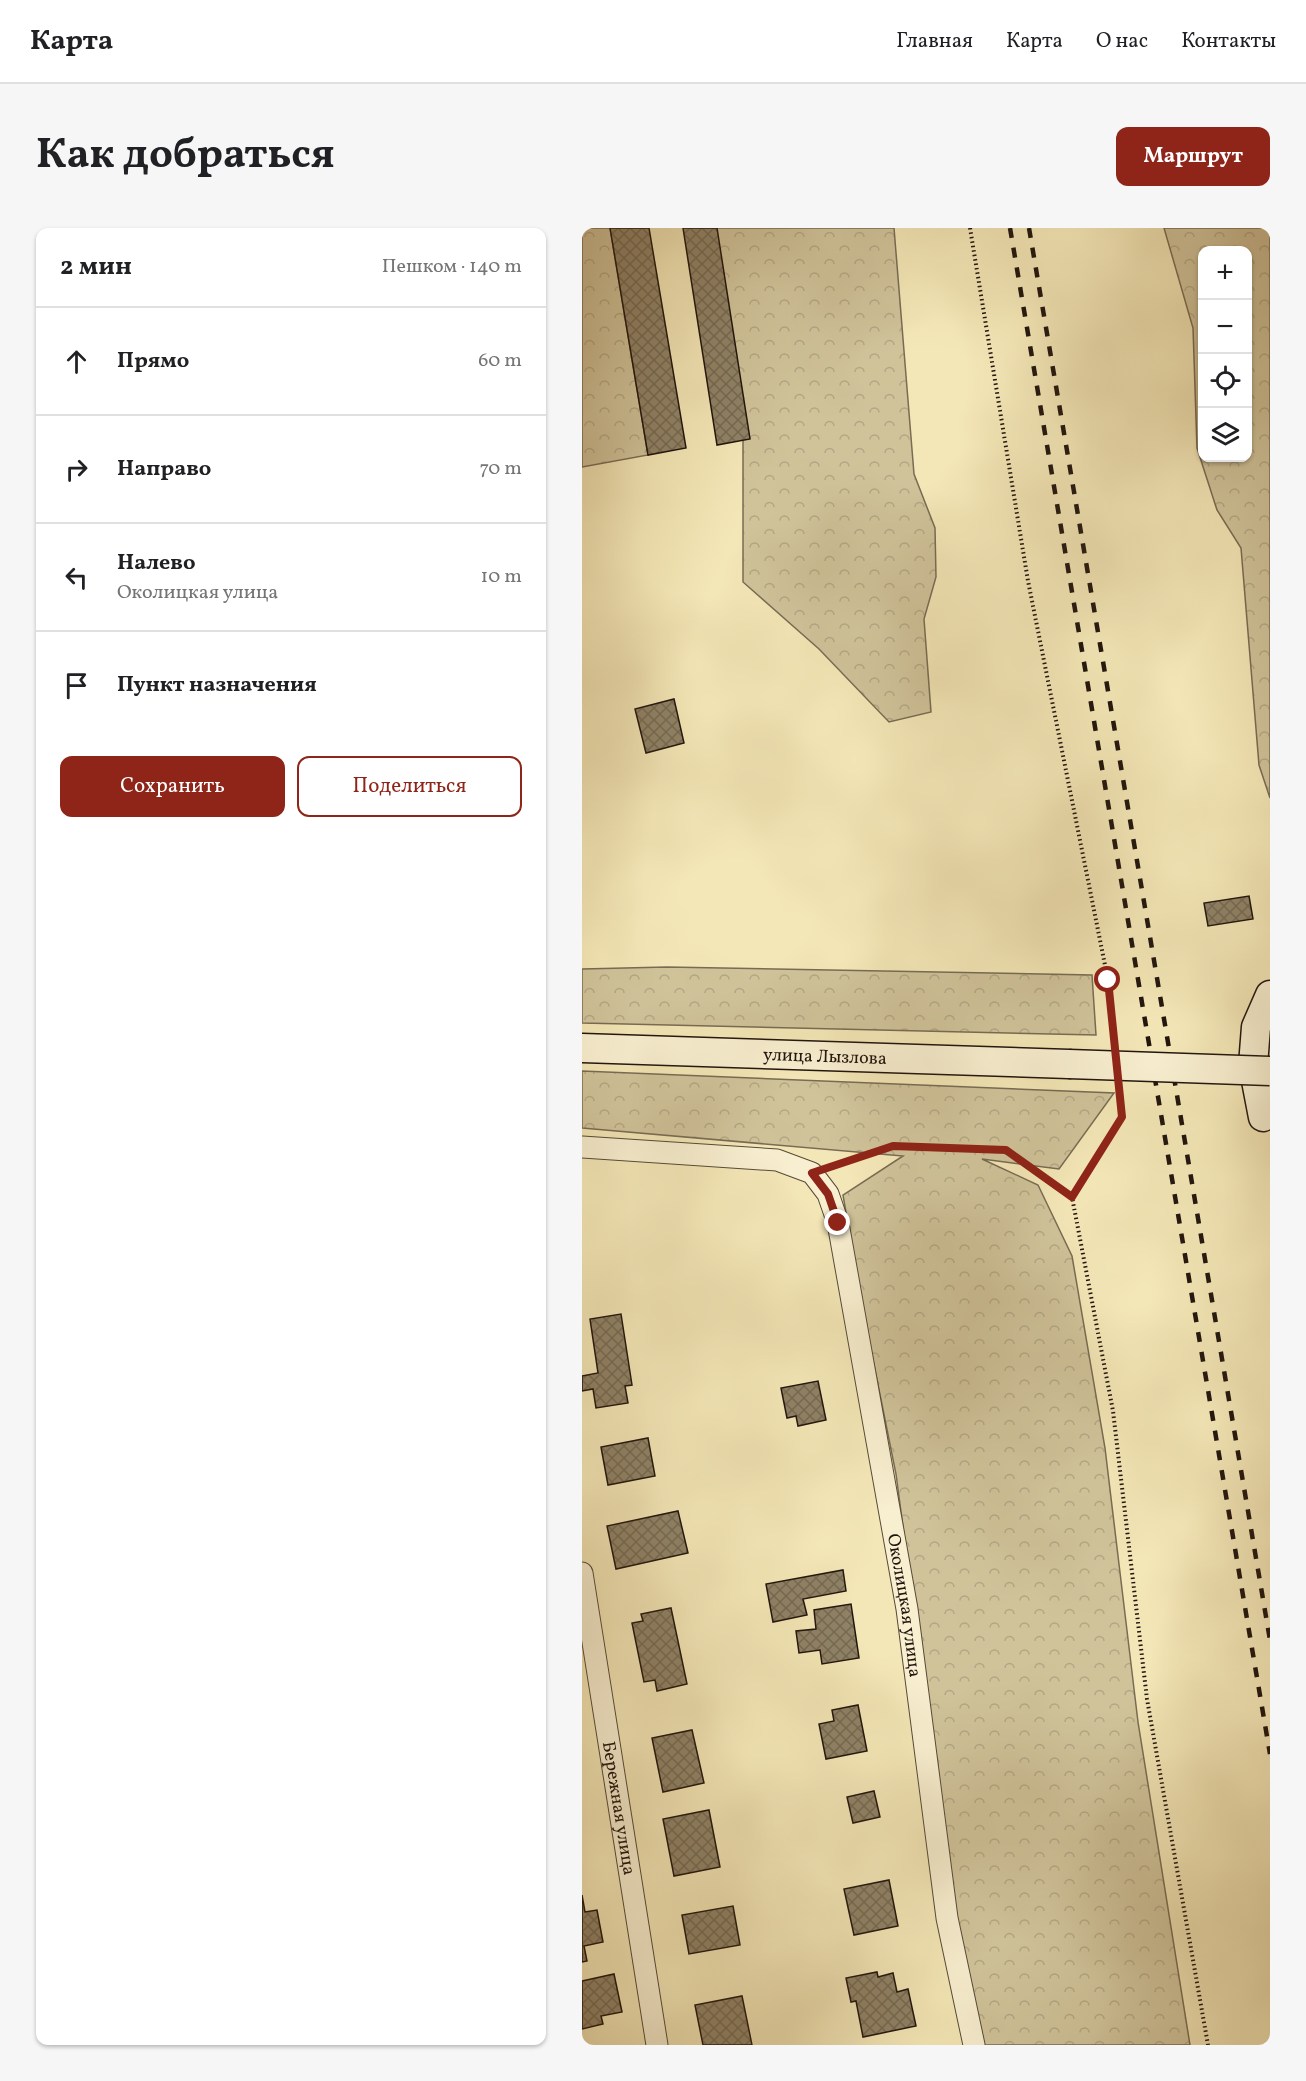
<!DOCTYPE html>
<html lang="ru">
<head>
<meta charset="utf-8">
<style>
	:root { --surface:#fff; --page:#f6f6f6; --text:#202124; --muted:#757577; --line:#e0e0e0; --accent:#8f2418 }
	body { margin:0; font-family:Vollkorn,serif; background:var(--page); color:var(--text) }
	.controls { position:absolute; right:18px; top:18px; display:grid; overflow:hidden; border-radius:12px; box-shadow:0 2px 4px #0004 }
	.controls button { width:54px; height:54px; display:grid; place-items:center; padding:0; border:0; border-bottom:2px solid var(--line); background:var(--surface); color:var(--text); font:30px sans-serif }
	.stop { position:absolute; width:18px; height:18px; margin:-14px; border:4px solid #8f2418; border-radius:50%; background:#fff }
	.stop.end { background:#8f2418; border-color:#fff; box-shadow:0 2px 6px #0008 }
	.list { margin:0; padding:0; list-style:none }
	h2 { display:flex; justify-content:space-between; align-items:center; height:78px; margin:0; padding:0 24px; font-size:26px }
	h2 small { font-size:20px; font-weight:400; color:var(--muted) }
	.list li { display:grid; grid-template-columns:39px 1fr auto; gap:18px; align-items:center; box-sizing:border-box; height:108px; padding:0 24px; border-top:2px solid var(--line) }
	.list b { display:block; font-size:22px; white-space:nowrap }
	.list p { margin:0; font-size:20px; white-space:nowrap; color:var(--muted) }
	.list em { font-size:20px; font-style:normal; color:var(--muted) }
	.actions { display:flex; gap:12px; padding:18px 24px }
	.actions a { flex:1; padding:14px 0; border:2px solid var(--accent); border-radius:12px; text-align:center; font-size:21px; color:var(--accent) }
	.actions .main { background:var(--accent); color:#fff }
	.icon { flex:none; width:33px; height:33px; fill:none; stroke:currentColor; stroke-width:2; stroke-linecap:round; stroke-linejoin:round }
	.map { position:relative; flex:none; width:688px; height:1817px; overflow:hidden; border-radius:12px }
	header { display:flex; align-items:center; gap:36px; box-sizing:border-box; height:84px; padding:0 30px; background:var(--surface); border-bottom:2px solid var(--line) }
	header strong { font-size:28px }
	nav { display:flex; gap:33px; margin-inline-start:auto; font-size:21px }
	.intro { display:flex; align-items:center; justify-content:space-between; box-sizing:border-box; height:144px; padding:0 36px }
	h1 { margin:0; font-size:42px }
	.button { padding:15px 27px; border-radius:12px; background:var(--accent); color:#fff; font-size:21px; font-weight:700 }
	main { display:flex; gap:36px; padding:0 36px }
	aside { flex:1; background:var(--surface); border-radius:12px; box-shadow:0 2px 4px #0004 }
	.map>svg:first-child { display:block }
</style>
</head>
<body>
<header>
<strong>Карта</strong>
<nav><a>Главная</a><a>Карта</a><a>О нас</a><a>Контакты</a></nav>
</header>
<div class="intro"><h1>Как добраться</h1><a class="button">Маршрут</a></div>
<main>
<aside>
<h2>2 мин<small>Пешком · 140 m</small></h2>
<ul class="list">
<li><svg class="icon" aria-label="ahead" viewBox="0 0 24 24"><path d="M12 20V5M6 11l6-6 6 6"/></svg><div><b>Прямо</b></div><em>60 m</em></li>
<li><svg class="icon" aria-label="right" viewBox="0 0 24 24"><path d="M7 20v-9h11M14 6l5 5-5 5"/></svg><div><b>Направо</b></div><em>70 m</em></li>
<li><svg class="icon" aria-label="left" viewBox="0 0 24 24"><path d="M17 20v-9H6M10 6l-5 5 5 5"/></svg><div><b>Налево</b><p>Околицкая улица</p></div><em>10 m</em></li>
<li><svg class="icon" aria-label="arrive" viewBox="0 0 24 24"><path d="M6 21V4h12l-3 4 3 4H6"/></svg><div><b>Пункт назначения</b></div></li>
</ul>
<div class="actions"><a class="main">Сохранить</a><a>Поделиться</a></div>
</aside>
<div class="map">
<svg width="688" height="1817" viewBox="0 0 688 1817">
	<defs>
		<pattern id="forest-crowns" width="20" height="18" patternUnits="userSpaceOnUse" patternTransform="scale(1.5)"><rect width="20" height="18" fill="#d0c39a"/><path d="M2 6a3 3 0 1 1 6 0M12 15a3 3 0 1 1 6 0" fill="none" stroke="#b2a784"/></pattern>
		<pattern id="building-cross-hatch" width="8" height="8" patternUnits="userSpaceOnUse" patternTransform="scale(1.5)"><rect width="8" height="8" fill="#8f8266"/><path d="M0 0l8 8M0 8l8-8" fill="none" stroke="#746952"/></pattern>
	</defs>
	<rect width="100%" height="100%" fill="#f4e7b7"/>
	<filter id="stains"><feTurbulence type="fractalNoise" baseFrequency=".00333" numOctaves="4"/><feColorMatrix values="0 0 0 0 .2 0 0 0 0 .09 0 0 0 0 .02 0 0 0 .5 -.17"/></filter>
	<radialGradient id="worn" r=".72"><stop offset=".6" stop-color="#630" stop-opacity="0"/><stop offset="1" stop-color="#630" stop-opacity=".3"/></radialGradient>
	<g fill="url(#forest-crowns)" stroke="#786c54" stroke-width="1.5" fill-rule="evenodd">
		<polygon points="0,0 28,0 66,227 0,239"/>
		<polygon points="127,0 312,0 332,246 353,300 354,349 342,391 349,484 307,494 237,421 161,354 161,208"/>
		<path d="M 582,0 L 688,0 L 688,570 L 677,537 L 659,320 L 635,282 L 615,220 L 611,100 ZM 620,22 L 666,22 L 666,230 L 620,230 Z"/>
		<polygon points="85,739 510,747 514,807 0,795 0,741"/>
		<polygon points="0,843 532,865 477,941 400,931 456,957 490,1028 523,1220 556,1494 608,1817 391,1817 364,1666 356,1538 336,1412 314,1246 279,1072 261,967 321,928 0,900"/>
	</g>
	<g fill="url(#building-cross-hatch)" stroke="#21150e" stroke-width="1.5">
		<polygon points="28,0 67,0 104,220 66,227"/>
		<polygon points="101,0 135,0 168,211 135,217"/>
		<polygon points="92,471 102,515 64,525 53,481"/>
		<polygon points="667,668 671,691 626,698 622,675"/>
		<polygon points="39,1086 50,1157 43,1158 46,1175 14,1180 11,1161 0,1163 0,1148 16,1145 8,1091"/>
		<polygon points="236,1153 244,1192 216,1198 214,1188 205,1190 199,1160"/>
		<polygon points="66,1210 73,1248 26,1257 19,1219"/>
		<polygon points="96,1283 106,1325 34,1341 25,1298"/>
		<polygon points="261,1342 264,1363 221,1371 225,1387 191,1394 184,1356"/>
		<polygon points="269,1376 277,1430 240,1436 238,1422 217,1425 214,1403 234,1401 232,1382"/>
		<polygon points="89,1380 105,1456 75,1463 73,1452 62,1454 50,1395 61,1393 59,1386"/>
		<polygon points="276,1477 285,1523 244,1531 237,1496 252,1493 250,1482"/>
		<polygon points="110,1502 122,1555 81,1564 70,1510"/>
		<polygon points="292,1563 298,1589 271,1595 265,1569"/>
		<polygon points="127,1582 138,1639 92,1648 81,1591"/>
		<polygon points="307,1652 316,1698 272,1707 262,1661"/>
		<polygon points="0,1667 3,1684 15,1682 21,1714 2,1718 5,1733 0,1734"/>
		<polygon points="151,1678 158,1717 107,1726 100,1687"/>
		<polygon points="295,1744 296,1749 311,1745 315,1764 326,1761 334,1798 281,1809 274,1773 269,1774 264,1750"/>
		<polygon points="32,1746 40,1784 19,1788 21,1796 0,1801 0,1753"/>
		<polygon points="160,1768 170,1817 121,1817 113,1777"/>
	</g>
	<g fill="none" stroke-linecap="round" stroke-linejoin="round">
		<g stroke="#564a38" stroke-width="23">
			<g id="street">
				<path id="s1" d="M 0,919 L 195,932 L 230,945 L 246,966 L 256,995 L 325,1381 L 365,1690 L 392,1817"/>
				<path id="s2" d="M 0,1345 L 75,1817"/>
			</g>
		</g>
		<g stroke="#21150e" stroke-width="31">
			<g id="secondary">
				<path id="s3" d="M 0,820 L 487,836"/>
				<polyline points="681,889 671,837 674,799 688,767"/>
			</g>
		</g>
		<g stroke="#21150e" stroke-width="4" stroke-dasharray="1.5 3" stroke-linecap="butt">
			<polyline points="388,0 446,353 526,752 532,812"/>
			<polyline points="537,865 540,889 490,969 531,1183 565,1471 626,1817"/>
			<polyline points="254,937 311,918 424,922 490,969"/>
		</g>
		<use href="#street" stroke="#f8efd0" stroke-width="21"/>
		<use href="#secondary" stroke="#f8efd0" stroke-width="28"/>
		<g stroke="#21150e" stroke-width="4.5" stroke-dasharray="10 10" stroke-linecap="butt">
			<polyline points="428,0 688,1526"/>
			<polyline points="447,0 688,1412"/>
		</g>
		<g stroke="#21150e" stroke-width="31" stroke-linecap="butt">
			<polyline id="secondary-bridge" points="487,836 688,843"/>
		</g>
		<use href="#secondary-bridge" stroke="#f8efd0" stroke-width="28"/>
	</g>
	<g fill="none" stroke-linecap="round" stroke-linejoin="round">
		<polyline stroke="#8f2418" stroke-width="8" points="256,995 246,966 230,945 311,918 424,922 490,969 540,889 526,752"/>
	</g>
	<g text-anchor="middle" stroke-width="6" stroke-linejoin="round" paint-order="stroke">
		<g font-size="18" fill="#21150e" stroke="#f8efd0">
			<text dy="6" stroke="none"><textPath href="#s3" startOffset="243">улица Лызлова</textPath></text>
			<text dy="6" stroke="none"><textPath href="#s1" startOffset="678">Околицкая улица</textPath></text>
			<text dy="6" stroke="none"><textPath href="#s2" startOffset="238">Бережная улица</textPath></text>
		</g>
	</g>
	<rect width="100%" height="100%" filter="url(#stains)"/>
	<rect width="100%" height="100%" fill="url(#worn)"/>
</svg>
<div class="controls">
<button>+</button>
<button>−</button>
<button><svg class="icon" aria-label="locate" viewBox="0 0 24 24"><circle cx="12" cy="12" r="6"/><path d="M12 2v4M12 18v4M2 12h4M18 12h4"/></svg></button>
<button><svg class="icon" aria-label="layers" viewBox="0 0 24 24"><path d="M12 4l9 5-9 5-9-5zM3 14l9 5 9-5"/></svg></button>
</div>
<div class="stop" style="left:526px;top:752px"></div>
<div class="stop end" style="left:256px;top:995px"></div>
</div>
</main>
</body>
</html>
